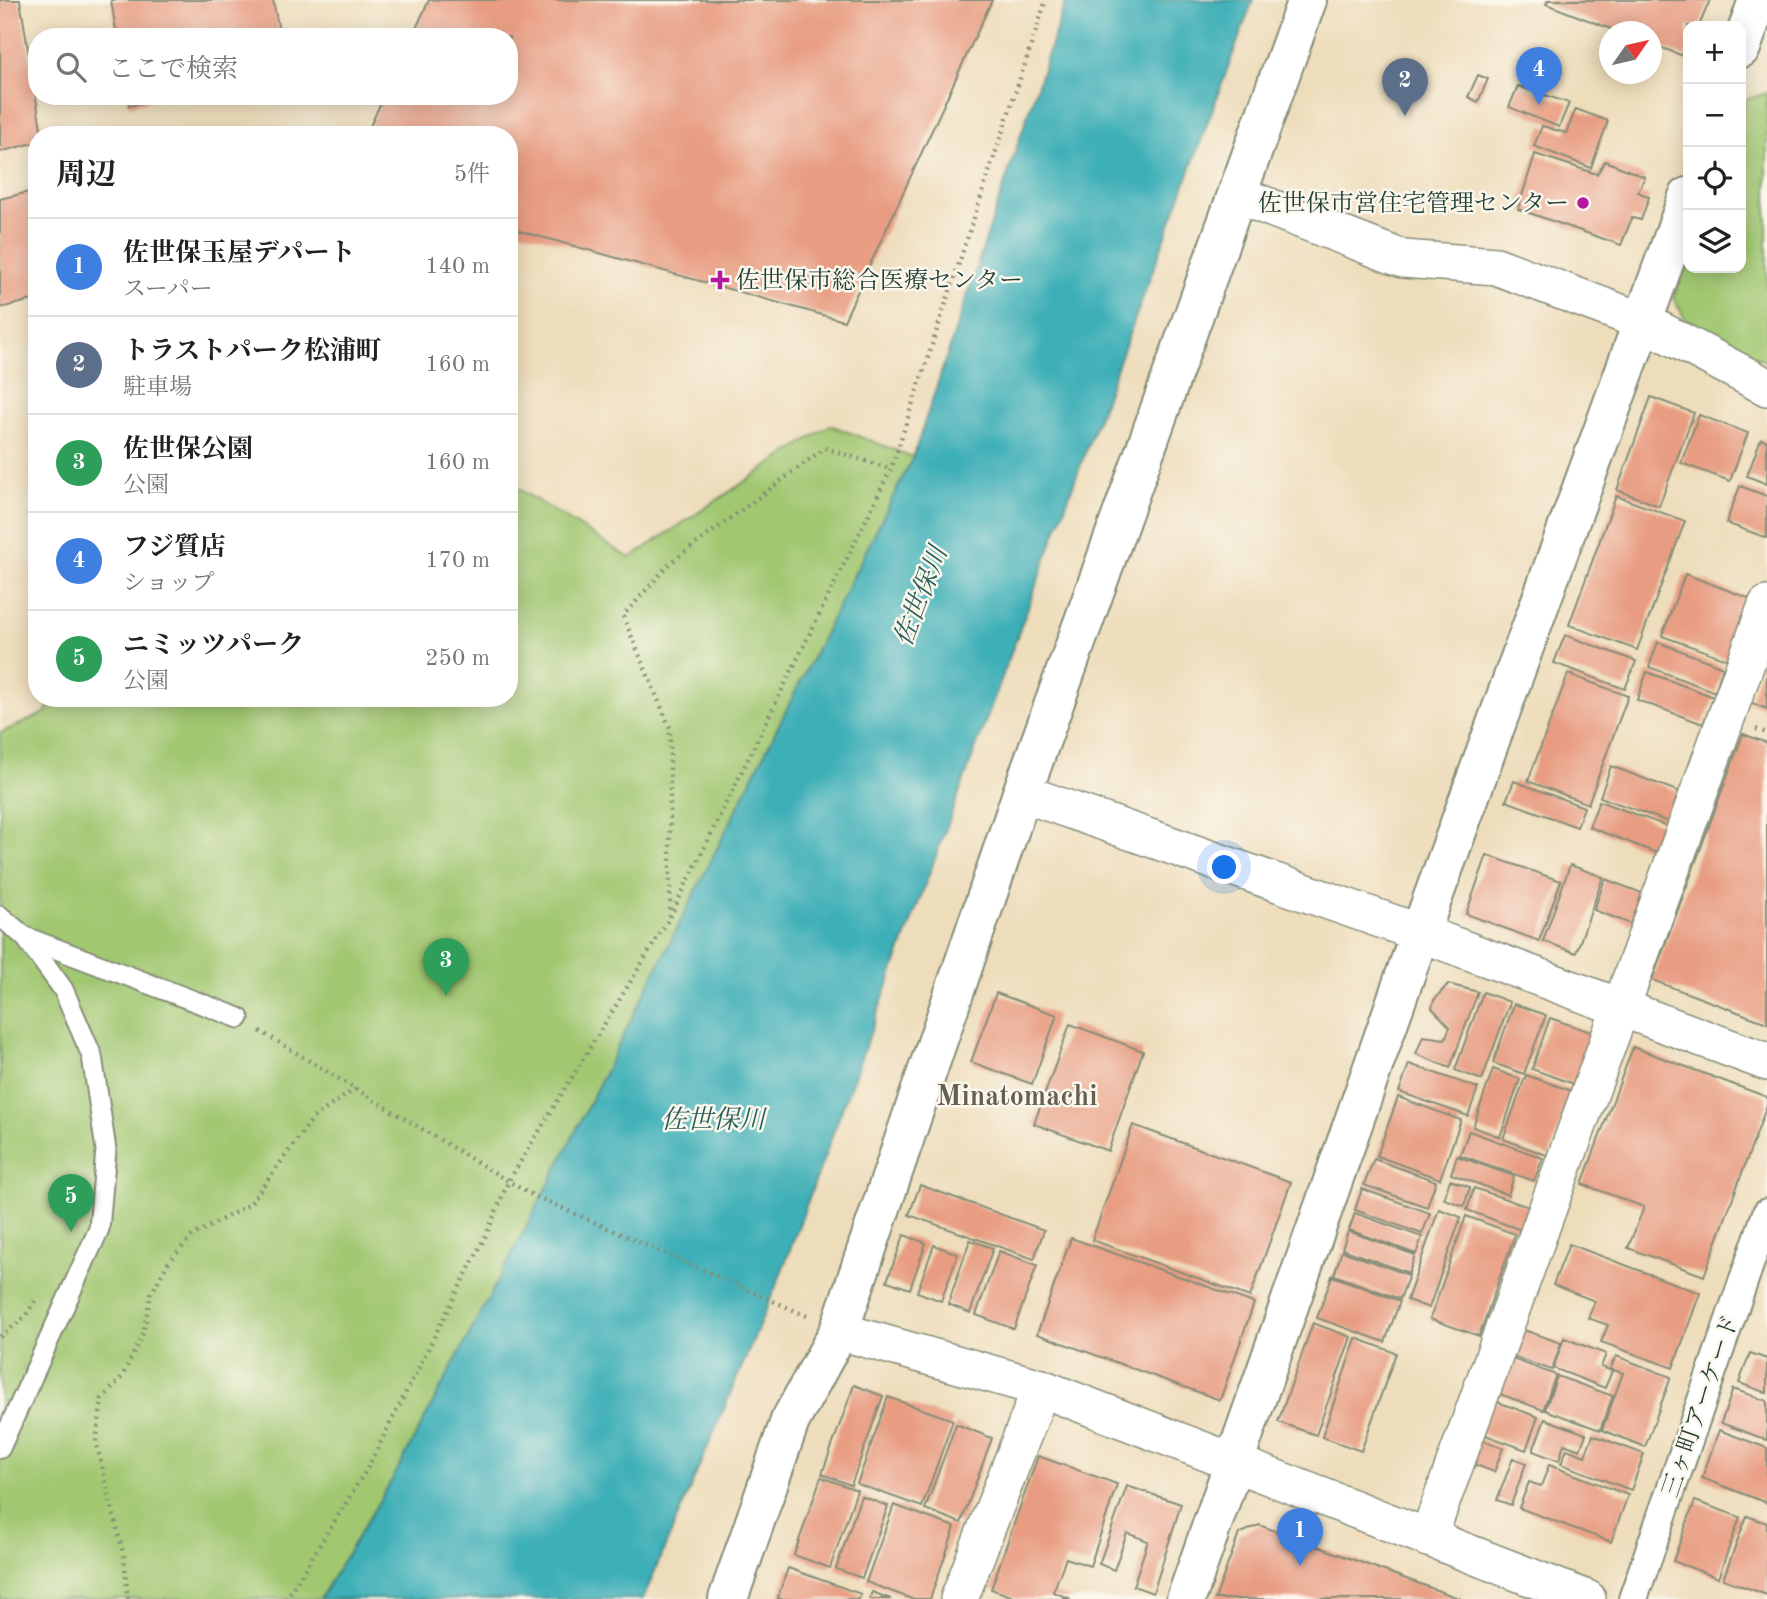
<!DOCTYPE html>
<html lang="ja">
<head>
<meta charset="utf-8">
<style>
	:root { --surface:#fff; --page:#f6f6f6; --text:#222; --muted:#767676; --line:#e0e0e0; --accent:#b5179e }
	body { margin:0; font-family:"Old Standard TT","Noto Serif JP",serif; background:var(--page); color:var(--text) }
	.controls { position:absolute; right:21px; top:21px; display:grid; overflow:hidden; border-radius:14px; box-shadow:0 4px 18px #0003 }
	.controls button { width:63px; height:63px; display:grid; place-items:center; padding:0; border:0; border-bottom:2px solid var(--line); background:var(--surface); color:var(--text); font:35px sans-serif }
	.compass { position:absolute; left:1599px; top:21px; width:63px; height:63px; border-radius:50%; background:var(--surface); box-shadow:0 4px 18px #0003; rotate:56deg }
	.you { position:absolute; left:1225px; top:868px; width:24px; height:24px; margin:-18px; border:5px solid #fff; border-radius:50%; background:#1a73e8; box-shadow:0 0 0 10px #1a73e833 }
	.badge { display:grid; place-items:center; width:46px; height:46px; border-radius:50%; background:var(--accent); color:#fff; font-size:23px; font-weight:700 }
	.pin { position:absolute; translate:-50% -58px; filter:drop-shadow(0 2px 4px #0008) }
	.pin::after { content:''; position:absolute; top:37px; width:24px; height:21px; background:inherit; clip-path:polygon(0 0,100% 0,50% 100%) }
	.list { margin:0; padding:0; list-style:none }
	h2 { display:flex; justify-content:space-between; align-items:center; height:91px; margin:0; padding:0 28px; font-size:30px }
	h2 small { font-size:23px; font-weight:400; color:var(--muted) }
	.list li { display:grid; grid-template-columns:46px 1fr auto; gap:21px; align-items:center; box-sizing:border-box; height:98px; padding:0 28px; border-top:2px solid var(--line) }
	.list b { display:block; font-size:26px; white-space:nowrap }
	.list p { margin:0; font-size:23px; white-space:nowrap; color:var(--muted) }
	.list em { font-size:23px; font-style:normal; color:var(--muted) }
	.icon { flex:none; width:38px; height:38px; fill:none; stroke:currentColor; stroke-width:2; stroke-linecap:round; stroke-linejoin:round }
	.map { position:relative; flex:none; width:1767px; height:1599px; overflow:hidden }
	.search { position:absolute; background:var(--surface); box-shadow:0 4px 18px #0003; left:28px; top:28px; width:490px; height:77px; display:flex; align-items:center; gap:18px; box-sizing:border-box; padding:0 24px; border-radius:28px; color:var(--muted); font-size:26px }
	.panel { position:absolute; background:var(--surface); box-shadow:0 4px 18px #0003; left:28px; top:126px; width:490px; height:581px; border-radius:28px }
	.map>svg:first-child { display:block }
</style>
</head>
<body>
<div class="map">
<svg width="1767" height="1599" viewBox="0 0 1767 1599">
	<rect width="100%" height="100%" fill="#fbf7ec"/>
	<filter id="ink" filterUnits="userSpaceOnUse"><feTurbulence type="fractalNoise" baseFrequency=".0143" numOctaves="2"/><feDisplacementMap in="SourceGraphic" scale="14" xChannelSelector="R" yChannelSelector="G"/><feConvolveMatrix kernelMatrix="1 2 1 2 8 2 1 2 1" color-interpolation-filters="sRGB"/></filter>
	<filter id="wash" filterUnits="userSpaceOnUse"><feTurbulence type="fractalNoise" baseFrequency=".00686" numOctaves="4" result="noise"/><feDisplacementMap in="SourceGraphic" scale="28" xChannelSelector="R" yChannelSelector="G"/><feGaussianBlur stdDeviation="1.57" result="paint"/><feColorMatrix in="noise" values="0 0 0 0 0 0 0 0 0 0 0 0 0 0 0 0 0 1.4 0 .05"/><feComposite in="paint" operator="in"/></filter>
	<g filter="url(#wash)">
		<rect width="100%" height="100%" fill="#edb"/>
		<g fill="#a1c771" stroke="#608252" stroke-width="2">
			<polygon points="1767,93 1767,362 1686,320 1673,298 1688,257 1688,268 1741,268 1741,115 1747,99"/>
			<polygon points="830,425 913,457 551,1180 395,1475 320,1599 0,1599 0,733 45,713 54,698 509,698 509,483 630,558"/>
		</g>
		<polygon fill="#3eafb7" stroke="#2e7676" stroke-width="2" points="1066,0 1253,0 779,1279 643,1599 320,1599 395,1475 551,1180 913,457"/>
		<g id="blocks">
			<g fill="#e89d82">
				<polygon points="0,0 20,0 42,135 37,135 37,142 0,152"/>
				<polygon points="111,0 273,0 280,37 117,37"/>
				<polygon points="429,0 992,0 844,321 509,228 509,135 366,135 384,96 509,96 509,37 412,37"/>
				<polygon points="1548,0 1710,0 1699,26 1688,26 1686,57 1652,44 1652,32 1619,32 1546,4"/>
				<polygon points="1478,75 1488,79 1478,102 1468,97"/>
				<polygon points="1518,86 1569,103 1559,127 1509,107"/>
				<polygon points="128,96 159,96 160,97 129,106"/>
				<polygon points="1576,109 1608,121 1591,168 1534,146 1542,126 1566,133"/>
				<polygon points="1535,154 1597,174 1605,161 1645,177 1638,192 1649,197 1641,220 1632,218 1621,245 1518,209"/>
				<polygon points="37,190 37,299 0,308 0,199"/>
				<polygon points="1651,397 1694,413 1659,506 1617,490"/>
				<polygon points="1699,415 1748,433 1730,481 1681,463"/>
				<polygon points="1761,439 1767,441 1767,484 1747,476"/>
				<polygon points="1740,486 1767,496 1767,538 1726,523"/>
				<polygon points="1616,496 1685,521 1637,650 1569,625"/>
				<polygon points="1685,574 1751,599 1729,660 1662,636"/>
				<polygon points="1565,635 1636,661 1625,689 1554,663"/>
				<polygon points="1658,642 1723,667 1715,692 1649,667"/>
				<polygon points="1767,654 1767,709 1749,702"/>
				<polygon points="1647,672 1714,697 1703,724 1637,700"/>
				<polygon points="1568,674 1628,696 1588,804 1528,781"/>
				<polygon points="1743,734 1767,743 1767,1023 1652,980"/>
				<polygon points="1611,766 1680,792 1669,822 1600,797"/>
				<polygon points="1514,781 1584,807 1577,827 1506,801"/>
				<polygon points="1599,801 1667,826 1657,853 1589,827"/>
				<polygon points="1487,855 1561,881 1539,941 1466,914"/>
				<polygon points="1570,865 1603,877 1576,953 1543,941"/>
				<polygon points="1605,879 1642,893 1631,924 1594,910"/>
				<polygon points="1448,984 1478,992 1450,1068 1416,1054 1423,1036 1445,1039 1450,1027 1432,1008 1434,1000"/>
				<polygon points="1483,992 1510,1002 1482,1080 1455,1070"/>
				<polygon points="996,993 1057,1015 1032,1084 971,1062"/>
				<polygon points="1514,1004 1546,1015 1524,1074 1493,1063"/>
				<polygon points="1550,1018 1594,1033 1576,1085 1532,1069"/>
				<polygon points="1070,1024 1143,1051 1108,1151 1034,1124"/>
				<polygon points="1633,1047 1767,1097 1767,1105 1704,1276 1628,1248 1644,1207 1582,1184"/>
				<polygon points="1409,1064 1478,1088 1468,1116 1399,1092"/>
				<polygon points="1493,1069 1520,1079 1500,1137 1473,1127"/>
				<polygon points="1526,1075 1572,1091 1549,1156 1503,1139"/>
				<polygon points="1398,1097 1461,1120 1440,1179 1377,1156"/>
				<polygon points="1133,1125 1291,1182 1250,1297 1092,1240"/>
				<polygon points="1469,1131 1543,1158 1534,1181 1460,1155"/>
				<polygon points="1457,1156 1514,1176 1508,1195 1451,1174"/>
				<polygon points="1374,1159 1436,1181 1427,1207 1364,1185"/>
				<polygon points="1450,1180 1470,1187 1464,1206 1444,1199"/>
				<polygon points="920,1185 1044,1230 1034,1259 909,1215"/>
				<polygon points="1474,1188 1529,1207 1521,1230 1467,1210"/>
				<polygon points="1362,1189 1430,1213 1422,1234 1355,1210"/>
				<polygon points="1439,1209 1461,1217 1429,1308 1407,1300"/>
				<polygon points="1355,1213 1422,1237 1416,1254 1349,1230"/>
				<polygon points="1466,1216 1515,1234 1479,1336 1430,1319"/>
				<polygon points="1348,1231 1415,1255 1409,1273 1342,1249"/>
				<polygon points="904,1235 926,1243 910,1289 887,1281"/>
				<polygon points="1071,1238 1254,1303 1220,1400 1037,1334"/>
				<polygon points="970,1240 993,1248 970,1313 948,1304"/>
				<polygon points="1569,1244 1700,1293 1673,1368 1601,1342 1608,1325 1588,1318 1595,1301 1553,1285"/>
				<polygon points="934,1245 958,1254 941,1301 917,1292"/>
				<polygon points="999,1251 1037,1265 1014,1329 976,1315"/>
				<polygon points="1342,1251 1409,1275 1400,1299 1334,1275"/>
				<polygon points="1332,1276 1400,1301 1385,1342 1317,1318"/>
				<polygon points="1313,1323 1351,1337 1316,1435 1278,1422"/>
				<polygon points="1521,1329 1561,1343 1552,1370 1511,1356"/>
				<polygon points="1356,1338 1396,1353 1361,1451 1322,1437"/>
				<polygon points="1564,1338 1606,1354 1601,1367 1612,1371 1605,1388 1553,1368"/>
				<polygon points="1750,1353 1767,1359 1767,1393 1739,1383"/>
				<polygon points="1616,1356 1671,1377 1645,1447 1602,1430 1623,1373 1610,1369"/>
				<polygon points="1510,1358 1556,1375 1543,1410 1497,1393"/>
				<polygon points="1557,1376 1613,1396 1600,1430 1545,1410"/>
				<polygon points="854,1385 883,1396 851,1485 822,1474"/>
				<polygon points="1733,1389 1767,1401 1767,1440 1721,1423"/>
				<polygon points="888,1397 953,1420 922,1507 857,1484"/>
				<polygon points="1492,1400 1538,1417 1526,1450 1480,1433"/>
				<polygon points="1545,1419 1586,1434 1580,1450 1564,1444 1559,1461 1533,1451"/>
				<polygon points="956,1424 992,1438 961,1523 925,1509"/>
				<polygon points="1719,1430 1767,1448 1767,1503 1702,1478"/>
				<polygon points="1593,1435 1644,1454 1631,1490 1561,1464 1567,1449 1585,1456"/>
				<polygon points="1477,1438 1503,1448 1494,1472 1468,1462"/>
				<polygon points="1038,1456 1117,1484 1090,1566 1066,1558 1053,1592 1071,1599 1019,1599 991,1589"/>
				<polygon points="1513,1458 1526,1463 1511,1505 1497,1500"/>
				<polygon points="1549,1465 1628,1495 1611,1542 1519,1508 1529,1482 1541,1486"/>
				<polygon points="821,1477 857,1490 830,1568 794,1555"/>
				<polygon points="1127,1486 1181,1504 1153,1593 1133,1586 1148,1541 1127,1533 1114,1570 1099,1564"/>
				<polygon points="861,1496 888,1506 862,1578 836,1569"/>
				<polygon points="1695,1501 1740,1517 1718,1578 1673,1561"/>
				<polygon points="894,1505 955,1527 930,1599 912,1599 866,1582"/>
				<polygon points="1747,1516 1767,1523 1767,1595 1723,1579"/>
				<polygon points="1259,1525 1461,1599 1215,1599 1239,1534"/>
				<polygon points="788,1568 861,1594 859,1599 777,1599"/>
				<polygon points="872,1592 891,1599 869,1599"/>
			</g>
		</g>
	</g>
	<g filter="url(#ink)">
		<use href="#blocks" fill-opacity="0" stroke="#868d78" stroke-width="2"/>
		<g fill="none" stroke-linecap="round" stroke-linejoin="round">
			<g stroke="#868d78" stroke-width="23">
				<g id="service">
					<polyline points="0,916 25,937 63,989 92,1056 106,1150 99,1229 0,1448"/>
					<polyline points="25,937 239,1018"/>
				</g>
			</g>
			<g stroke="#868d78" stroke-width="32">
				<polyline id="pedestrian" points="1633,1599 1767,1213"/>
			</g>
			<g stroke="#868d78" stroke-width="40">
				<g id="minor">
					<polyline points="1238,195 1403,259 1496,266 1644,322 1767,387"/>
					<polyline points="1022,793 1420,933 1767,1062"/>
					<polyline points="839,1331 1041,1388 1587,1599"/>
					<polyline points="1428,1538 1767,605"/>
					<polyline points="959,1599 1041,1388"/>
				</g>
			</g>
			<g stroke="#868d78" stroke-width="42">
				<g id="tertiary">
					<polyline points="1741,48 1758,0"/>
					<polyline points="728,1599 790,1421 839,1331 1022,793 1307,0"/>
					<polyline points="1186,1599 1420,933 1688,197"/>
				</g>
			</g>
			<g stroke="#868d78" stroke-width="4.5" stroke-dasharray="2 5" stroke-linecap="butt">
				<polyline points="1756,729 1767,733"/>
				<polyline points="670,917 891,469 1046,0"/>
				<polyline points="260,1031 528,1193 807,1316"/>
				<polyline points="0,1337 24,1318 35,1301"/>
				<polyline points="128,1599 124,1557 96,1442 102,1399 122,1377 143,1333 151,1294 168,1263 192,1236 250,1204 313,1118 355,1089"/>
				<polyline points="286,1599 367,1469 487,1233 508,1182 670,917 670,728 623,616 670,563 825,448 891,469"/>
			</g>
			<use href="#service" stroke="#fff" stroke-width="19"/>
			<use href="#pedestrian" stroke="#fff" stroke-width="28"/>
			<use href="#minor" stroke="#fff" stroke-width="37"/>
			<use href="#tertiary" stroke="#fff" stroke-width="38"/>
		</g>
	</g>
	<g fill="#b5179e" stroke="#fbf7ec" stroke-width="2.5">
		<circle cx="1583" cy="203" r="7"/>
		<path d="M716.5 269.5h7v7h7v7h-7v7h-7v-7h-7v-7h7z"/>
	</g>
	<g text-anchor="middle" stroke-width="5" stroke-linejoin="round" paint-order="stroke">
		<g font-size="24" fill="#1f3d34" stroke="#fbf7ec" text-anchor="end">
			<text x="1569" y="211">佐世保市営住宅管理センター</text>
			<text x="736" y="288" text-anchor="start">佐世保市総合医療センター</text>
		</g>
		<g font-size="24" fill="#1f3d34" stroke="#fbf7ec">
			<text transform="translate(1700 1406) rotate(-71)" y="8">三ヶ町アーケード</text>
		</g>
		<g font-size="26" font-style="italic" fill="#285f5b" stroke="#fbf7ec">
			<text transform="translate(920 596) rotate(-69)" y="9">佐世保川</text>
			<text x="713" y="1128">佐世保川</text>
		</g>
		<g font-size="28" font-weight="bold" fill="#655f4f" stroke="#fbf7ec">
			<text x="1017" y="1105">Minatomachi</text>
		</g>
	</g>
</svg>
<div class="controls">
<button>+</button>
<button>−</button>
<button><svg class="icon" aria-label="locate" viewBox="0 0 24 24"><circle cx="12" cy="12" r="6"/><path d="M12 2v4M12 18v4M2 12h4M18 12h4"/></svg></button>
<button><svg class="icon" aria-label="layers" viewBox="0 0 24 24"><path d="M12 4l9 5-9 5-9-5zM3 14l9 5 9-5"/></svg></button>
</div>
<svg class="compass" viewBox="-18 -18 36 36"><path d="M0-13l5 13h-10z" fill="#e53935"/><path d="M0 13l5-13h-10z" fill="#767676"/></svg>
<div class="you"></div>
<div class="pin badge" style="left:1300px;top:1566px;background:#3f7fe0">1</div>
<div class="pin badge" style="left:1405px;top:116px;background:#5c6f8a">2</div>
<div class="pin badge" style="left:446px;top:996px;background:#2e9e5b">3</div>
<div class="pin badge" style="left:1539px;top:105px;background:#3f7fe0">4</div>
<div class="pin badge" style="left:71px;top:1232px;background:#2e9e5b">5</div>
<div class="search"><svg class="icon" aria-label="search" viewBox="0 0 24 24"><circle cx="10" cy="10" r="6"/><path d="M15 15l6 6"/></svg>ここで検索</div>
<section class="panel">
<h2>周辺<small>5件</small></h2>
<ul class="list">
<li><span class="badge" style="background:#3f7fe0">1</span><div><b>佐世保玉屋デパート</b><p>スーパー</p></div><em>140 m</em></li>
<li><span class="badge" style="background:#5c6f8a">2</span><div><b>トラストパーク松浦町</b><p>駐車場</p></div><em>160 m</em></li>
<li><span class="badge" style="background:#2e9e5b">3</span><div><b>佐世保公園</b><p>公園</p></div><em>160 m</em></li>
<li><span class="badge" style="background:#3f7fe0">4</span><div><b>フジ質店</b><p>ショップ</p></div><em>170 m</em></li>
<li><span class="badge" style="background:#2e9e5b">5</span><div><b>ニミッツパーク</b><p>公園</p></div><em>250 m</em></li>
</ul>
</section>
</div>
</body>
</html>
